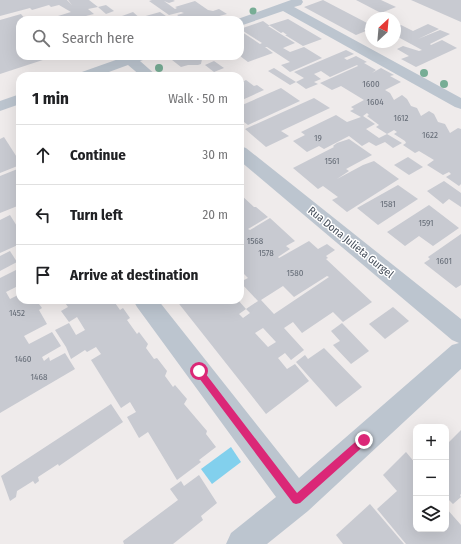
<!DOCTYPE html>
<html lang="en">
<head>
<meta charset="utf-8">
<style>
	:root { --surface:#fff; --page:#f2f2f2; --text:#202124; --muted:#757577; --line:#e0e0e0 }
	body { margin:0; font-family:"Fira Sans Condensed",sans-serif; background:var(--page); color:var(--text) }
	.controls { position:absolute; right:12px; bottom:12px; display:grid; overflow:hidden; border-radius:8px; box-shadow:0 4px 16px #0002 }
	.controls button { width:36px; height:36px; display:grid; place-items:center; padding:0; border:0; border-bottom:1px solid var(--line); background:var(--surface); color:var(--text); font:20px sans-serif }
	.compass { position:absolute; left:365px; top:12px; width:36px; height:36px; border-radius:50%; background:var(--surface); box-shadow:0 4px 16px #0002; rotate:26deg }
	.stop { position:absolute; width:12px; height:12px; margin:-9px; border:3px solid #db2777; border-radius:50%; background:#fff }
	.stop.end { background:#db2777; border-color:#fff; box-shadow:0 1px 4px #0008 }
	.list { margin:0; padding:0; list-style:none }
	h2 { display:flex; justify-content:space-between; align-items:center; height:52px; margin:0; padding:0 16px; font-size:17px }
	h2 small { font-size:13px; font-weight:400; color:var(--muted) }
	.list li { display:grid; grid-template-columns:26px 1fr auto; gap:12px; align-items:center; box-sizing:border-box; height:60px; padding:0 16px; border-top:1px solid var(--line) }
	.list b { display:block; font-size:15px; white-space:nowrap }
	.list em { font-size:13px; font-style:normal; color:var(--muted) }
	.icon { flex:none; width:22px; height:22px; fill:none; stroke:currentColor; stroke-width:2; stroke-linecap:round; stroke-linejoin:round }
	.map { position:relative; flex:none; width:461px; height:544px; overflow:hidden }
	.search { position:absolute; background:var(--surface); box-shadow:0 4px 16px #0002; left:16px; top:16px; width:228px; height:44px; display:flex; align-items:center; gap:10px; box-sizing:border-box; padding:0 14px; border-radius:12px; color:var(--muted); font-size:15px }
	.panel { position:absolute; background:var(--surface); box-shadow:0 4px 16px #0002; left:16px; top:72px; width:228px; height:232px; border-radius:12px }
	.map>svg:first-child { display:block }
</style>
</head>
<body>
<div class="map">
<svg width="461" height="544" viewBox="0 0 461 544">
	<rect width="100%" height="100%" fill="#efebeb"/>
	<polygon fill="#82d0ed" points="231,447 241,462 212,484 201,469"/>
	<g fill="#c8cad1" fill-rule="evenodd">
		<polygon points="0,0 67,0 72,5 68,0 89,0 98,7 88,9 94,14 86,16 90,20 45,20 71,12 59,5 51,7 49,5 32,10 30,8 0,16"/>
		<polygon points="152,0 173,0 175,1 169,3 164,1 175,9 177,8 175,7 195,1 208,10 213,11 219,9 227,14 204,20 184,20 177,15 184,13 181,12 169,15 149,1"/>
		<polygon points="323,0 369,24 367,25 370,27 364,29 366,31 356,35 304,7"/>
		<polygon points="356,0 381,0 396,7 381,13"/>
		<polygon points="411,0 461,0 461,22"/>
		<polygon points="106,5 114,11 106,14 98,7"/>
		<polygon points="133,12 142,20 127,20 122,16"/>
		<polygon points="160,12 172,20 146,20 142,17"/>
		<polygon points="21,14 25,19 36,16 40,20 20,20 20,56 55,56 0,74 0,20"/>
		<polygon points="288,19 322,39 303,46 285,35 287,35 283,32 281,33 269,25"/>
		<polygon points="263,21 270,26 268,26 295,43 283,48 290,52 304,47 322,58 290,72 281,65 290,62 267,47 265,47 273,53 248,62 240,56 240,33 242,32 260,44 262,43 240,29"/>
		<polygon points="428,24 439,29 418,39 440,30 450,34 430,44 431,45 442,40 457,48 416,67 401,59 409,56 397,49 403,46 419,51 422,50 398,37 395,39 395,28 401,25 413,31"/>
		<path d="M 346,50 L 354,54 L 344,58 L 347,60 L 356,56 L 367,62 L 364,63 L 376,70 L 372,73 L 381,68 L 394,75 L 390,76 L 401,82 L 385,90 L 390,93 L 394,100 L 402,95 L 407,99 L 411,106 L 417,108 L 421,116 L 429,111 L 434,114 L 438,122 L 445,124 L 450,133 L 458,128 L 461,129 L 461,184 L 459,186 L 446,177 L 451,174 L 449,172 L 443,175 L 427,165 L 434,160 L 419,151 L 415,153 L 403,145 L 406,143 L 405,141 L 394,134 L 397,132 L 394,130 L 387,134 L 402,143 L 393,148 L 385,142 L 376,146 L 369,142 L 362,146 L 349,136 L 324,149 L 319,146 L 307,152 L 293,141 L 305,135 L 301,132 L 336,115 L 347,122 L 361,117 L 350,111 L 354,109 L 351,107 L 364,100 L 341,86 L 332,90 L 320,83 L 358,66 L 357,65 L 330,77 L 321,71 L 314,74 L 321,79 L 314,82 L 318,84 L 306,89 L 296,82 L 304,78 L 294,72 ZM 367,113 L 369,115 L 367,116 L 379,125 L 376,127 L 387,134 L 379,138 L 366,129 L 375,124 L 363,116 Z"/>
		<polygon points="167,56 209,56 202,59 201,64 198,65 188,65 181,67"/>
		<polygon points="214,61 224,68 214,72 205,65"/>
		<polygon points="274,68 296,82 290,85 268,71"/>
		<polygon points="246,80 254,86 257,85 264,90 240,101 240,83"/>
		<polygon points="281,88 300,101 248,125 240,119 240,106"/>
		<polygon points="314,98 330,108 281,131 289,136 266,147 245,129"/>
		<polygon points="4,137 20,162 20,165 0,173 0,139"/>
		<polygon points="349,139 372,155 346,169 349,171 337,179 363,165 374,161 399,179 347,212 332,200 338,197 323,186 318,189 293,168 334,147 333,146 337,143"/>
		<polygon points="408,157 423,167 409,175 394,165"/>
		<polygon points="20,168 20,205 0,213 0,176"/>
		<polygon points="444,181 461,193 461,207 449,199 443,204 427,191"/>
		<polygon points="398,185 418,199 378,225 357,208"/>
		<path d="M 240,194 L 254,207 L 256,207 L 268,217 L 248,229 L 250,230 L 270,218 L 295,241 L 286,246 L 290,249 L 278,257 L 279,258 L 309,241 L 318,249 L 327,244 L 335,250 L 326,256 L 328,258 L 326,259 L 372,302 L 343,322 L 333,312 L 302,333 L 293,322 L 284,328 L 304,350 L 291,360 L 285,353 L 278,358 L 287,369 L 295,364 L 309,381 L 266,414 L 176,300 L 238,300 L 246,309 L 258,301 L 240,282 L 248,278 L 240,270 ZM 327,276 L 329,277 L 274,314 L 261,300 L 283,286 L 294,297 ZM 246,309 L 250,313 L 243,318 L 239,314 ZM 263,328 L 276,342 L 268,347 L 255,333 Z"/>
		<polygon points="429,205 459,228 433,246 419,236 405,246 387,232"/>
		<polygon points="10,215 20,231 20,244 0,253 0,220"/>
		<polygon points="461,234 461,285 456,288 424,263 430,259 428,257"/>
		<polygon points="10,251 17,262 0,271 0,256"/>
		<polygon points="20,268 20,285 6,292 10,299 20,294 20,300 36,300 42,308 39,310 47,324 24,336 29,344 52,332 61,346 42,357 44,361 49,357 50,361 65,353 75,369 0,413 0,278"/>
		<polygon points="63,300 113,300 120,310 123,308 130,318 127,320 137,334 139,332 148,344 146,348 154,359 157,358 167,371 165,376 173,387 175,385 187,399 184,404 207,431 206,434 216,447 199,460 201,462 177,480 148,432 139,438 127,417 136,412 130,402 121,408 91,360 101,354 96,347 87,352 85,350 71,359 66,347 55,330 69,323 76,335 85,330 77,317 69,322 61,311 68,307"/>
		<polygon points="393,307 409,321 385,339 369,324"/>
		<polygon points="342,323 369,351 351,364 333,345 340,341 331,331"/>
		<polygon points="324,348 362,387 336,407 296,362 305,355 308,359"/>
		<polygon points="111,404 123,422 59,466 58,464 38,477 39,481 35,484 33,481 17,491 16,497 10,501 1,476"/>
		<polygon points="461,430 461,494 460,495 461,497 453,504 446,497 446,445"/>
		<polygon points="406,452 416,464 416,529 446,529 446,508 461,525 461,544 406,544 377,509 397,491 383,475"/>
		<polygon points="199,475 217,503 201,516 203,520 173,544 124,544 123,541 178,500 170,489 181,481 184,486"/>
		<polygon points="370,504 404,544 343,544 336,535"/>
	</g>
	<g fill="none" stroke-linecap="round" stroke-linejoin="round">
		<g fill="#bcc5cf" fill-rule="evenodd">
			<polygon points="291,0 302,0 303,2 301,5 294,7 461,98 461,109 455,107 283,11 240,26 240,20 235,20"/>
			<polygon points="127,56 148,56 146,59 140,61 157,76 141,76 128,65 98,76 77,76 79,73"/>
			<polygon points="20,94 20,104 0,111 0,101"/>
			<polygon points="240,146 246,148 461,319 461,369 308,511 267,544 226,544 231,533 276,497 137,307 133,300 158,300 299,478 452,345 459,343 452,340 240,161"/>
		</g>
	</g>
	<g fill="#77ad95">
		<circle cx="253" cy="11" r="3.5"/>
		<circle cx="159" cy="68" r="4"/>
		<circle cx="424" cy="73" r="4"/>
		<circle cx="444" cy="84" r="4"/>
	</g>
	<polygon fill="#db2777" points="199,368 202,369 297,493 361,437 364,436 367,437 368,440 367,443 300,503 296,504 293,503 196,374 195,371"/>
	<g text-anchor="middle" stroke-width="3" stroke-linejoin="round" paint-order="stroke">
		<g font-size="9" fill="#656c77">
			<text x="371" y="87">1600</text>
			<text x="375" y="105">1604</text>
			<text x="401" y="121">1612</text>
			<text x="430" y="138">1622</text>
			<text x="318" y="141">19</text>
			<text x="332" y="164">1561</text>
			<text x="388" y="207">1581</text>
			<text x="426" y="226">1591</text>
			<text x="255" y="244">1568</text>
			<text x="266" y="256">1578</text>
			<text x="444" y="264">1601</text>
			<text x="295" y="276">1580</text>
			<text x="17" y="316">1452</text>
			<text x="23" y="362">1460</text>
			<text x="39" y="380">1468</text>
		</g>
		<g font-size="11" fill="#444d59" stroke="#fff">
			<text transform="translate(351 242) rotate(39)" y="4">Rua Dona Julieta Gurgel</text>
		</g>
	</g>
</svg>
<div class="controls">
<button>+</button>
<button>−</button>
<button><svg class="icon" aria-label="layers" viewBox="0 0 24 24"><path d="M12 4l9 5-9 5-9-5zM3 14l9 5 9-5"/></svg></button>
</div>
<svg class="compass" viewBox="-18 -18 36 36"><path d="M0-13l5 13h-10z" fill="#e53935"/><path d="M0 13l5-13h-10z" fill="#757577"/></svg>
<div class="stop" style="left:199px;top:371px"></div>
<div class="stop end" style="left:364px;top:440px"></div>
<div class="search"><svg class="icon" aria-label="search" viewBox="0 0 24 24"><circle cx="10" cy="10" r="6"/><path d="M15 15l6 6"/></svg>Search here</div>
<section class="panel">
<h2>1 min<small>Walk · 50 m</small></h2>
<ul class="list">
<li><svg class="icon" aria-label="ahead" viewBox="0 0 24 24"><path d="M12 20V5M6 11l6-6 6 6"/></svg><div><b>Continue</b></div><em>30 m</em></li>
<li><svg class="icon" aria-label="left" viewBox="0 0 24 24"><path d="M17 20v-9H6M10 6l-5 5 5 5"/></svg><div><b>Turn left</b></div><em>20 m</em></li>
<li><svg class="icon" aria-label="arrive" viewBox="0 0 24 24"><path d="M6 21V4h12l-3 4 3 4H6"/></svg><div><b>Arrive at destination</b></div></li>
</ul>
</section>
</div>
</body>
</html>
